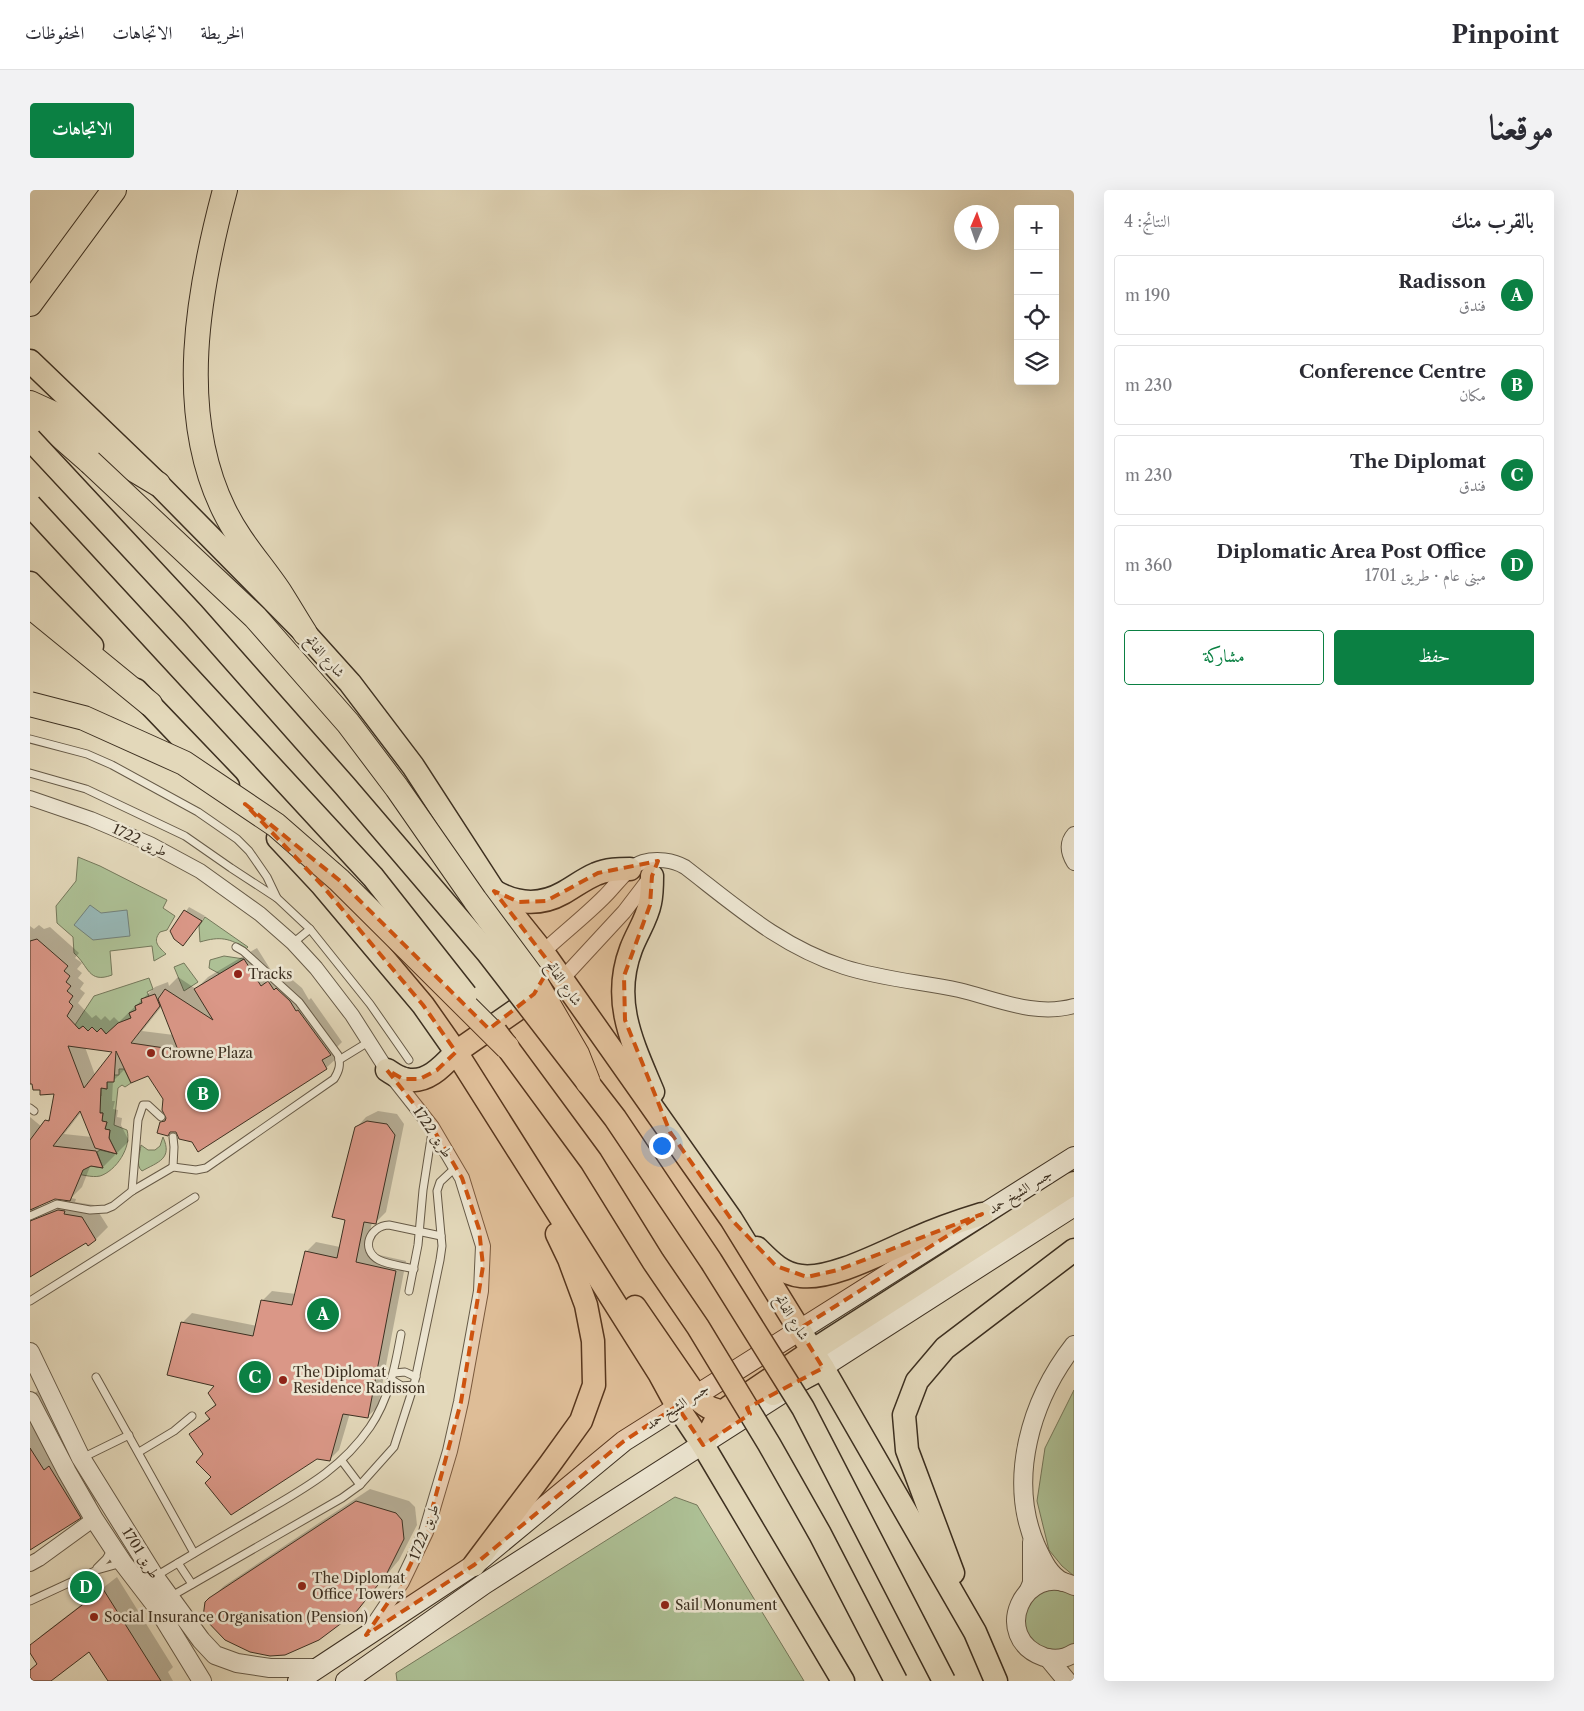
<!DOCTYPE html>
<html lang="ar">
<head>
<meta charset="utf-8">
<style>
	:root { --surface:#fff; --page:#f2f2f3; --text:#2b2b33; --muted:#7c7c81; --line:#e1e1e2; --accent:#0b8043 }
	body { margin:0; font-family:"Libre Caslon Text",Amiri,serif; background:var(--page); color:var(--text); direction:rtl }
	.controls { position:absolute; right:15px; top:15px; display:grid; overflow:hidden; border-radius:5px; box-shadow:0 5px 20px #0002 }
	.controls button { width:45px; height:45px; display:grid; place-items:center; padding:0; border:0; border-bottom:1px solid var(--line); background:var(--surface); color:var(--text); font:25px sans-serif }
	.compass { position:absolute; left:924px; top:15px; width:45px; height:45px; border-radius:50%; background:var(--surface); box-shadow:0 5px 20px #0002; rotate:2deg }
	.you { position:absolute; left:631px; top:955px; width:18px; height:18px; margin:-12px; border:4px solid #fff; border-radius:50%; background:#1a73e8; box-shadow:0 0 0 8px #1a73e833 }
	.badge { display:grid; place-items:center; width:32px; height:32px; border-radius:50%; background:var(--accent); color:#fff; font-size:16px; font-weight:700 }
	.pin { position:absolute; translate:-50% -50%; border:2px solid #fff; box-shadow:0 1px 5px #0006 }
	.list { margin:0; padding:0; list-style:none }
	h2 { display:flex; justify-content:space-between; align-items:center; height:65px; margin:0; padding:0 20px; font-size:21px }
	h2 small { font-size:16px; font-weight:400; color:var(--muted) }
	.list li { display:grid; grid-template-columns:32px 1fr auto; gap:15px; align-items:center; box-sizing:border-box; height:80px; margin:0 10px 10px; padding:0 10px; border:1px solid var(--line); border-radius:5px }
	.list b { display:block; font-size:19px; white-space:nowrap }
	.list p { margin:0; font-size:16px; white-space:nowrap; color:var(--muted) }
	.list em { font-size:16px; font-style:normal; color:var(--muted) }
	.actions { display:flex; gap:10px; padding:15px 20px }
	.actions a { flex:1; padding:11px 0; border:1px solid var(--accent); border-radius:5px; text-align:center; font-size:18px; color:var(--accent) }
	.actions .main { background:var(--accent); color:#fff }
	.icon { flex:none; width:28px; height:28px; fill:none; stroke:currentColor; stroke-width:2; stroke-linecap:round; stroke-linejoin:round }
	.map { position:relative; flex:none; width:1044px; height:1491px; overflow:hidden; direction:ltr; border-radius:5px }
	header { display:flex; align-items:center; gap:30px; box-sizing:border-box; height:70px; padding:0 25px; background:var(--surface); border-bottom:1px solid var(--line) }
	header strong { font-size:24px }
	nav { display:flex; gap:28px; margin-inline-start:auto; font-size:18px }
	.intro { display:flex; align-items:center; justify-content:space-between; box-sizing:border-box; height:120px; padding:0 30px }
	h1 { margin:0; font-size:35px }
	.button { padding:12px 22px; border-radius:5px; background:var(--accent); color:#fff; font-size:18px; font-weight:700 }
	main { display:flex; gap:30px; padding:0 30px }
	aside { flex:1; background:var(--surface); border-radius:5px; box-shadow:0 5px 20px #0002 }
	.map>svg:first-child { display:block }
</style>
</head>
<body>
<header>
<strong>Pinpoint</strong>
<nav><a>الخريطة</a><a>الاتجاهات</a><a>المحفوظات</a></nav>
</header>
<div class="intro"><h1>موقعنا</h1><a class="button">الاتجاهات</a></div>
<main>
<aside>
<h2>بالقرب منك<small>النتائج: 4</small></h2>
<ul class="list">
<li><span class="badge">A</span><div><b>Radisson</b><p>فندق</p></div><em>190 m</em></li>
<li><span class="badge">B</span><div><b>Conference Centre</b><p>مكان</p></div><em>230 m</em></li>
<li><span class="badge">C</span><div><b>The Diplomat</b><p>فندق</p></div><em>230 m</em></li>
<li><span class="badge">D</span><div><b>Diplomatic Area Post Office</b><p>مبنى عام · طريق 1701</p></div><em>360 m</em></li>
</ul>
<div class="actions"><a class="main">حفظ</a><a>مشاركة</a></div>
</aside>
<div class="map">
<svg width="1044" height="1491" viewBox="0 0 1044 1491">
	<rect width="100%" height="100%" fill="#e3d8ba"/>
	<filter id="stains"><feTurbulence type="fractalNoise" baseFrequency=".004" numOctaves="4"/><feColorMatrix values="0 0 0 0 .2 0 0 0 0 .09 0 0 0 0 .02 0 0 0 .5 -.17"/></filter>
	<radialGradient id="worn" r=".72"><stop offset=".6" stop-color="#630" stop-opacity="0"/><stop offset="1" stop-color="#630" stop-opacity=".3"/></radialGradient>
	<g fill="#adc095" stroke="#75785b">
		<path d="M 48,667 L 70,676 L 137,710 L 133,718 L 145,726 L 137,740 L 130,742 C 122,752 129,757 136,764 L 124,771 L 122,756 L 80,761 L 82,785 C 58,794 59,776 44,763 L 43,747 L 27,733 L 26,716 L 46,691 Z"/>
		<path d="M 175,727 L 218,757 L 216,759 C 200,748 190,746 170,752 L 169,736 Z"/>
		<polygon points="194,766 214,769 190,784 179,778 180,770"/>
		<polygon points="154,773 168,792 154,801 144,777"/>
		<polygon points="119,788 123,799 117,802 119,806 112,813 105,816 106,820 99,823 101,828 94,831 96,835 89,853 80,841 76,844 71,838 67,842 62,837 58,841 53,836 49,839 45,835 64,806"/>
		<path d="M 89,879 L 94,879 L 101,893 L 95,897 L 92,895 L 88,898 L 84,935 L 97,940 C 102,957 86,981 70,986 C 62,988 50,984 42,983 L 61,976 L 73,978 L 67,962 L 70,960 L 87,964 L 79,948 L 80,940 L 75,939 L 77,932 L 72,931 L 73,923 L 68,922 L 67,906 L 71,906 L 71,898 L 77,899 L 77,892 L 84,885 L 89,885 Z"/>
		<path d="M 133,947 C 143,969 128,972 112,981 C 105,975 110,964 111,955 L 118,960 L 125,960 L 130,956 Z"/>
		<polygon points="1044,1200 1044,1386 1032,1376 1019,1360 1007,1311 1015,1258"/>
		<polygon points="645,1307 667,1315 774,1491 367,1491 366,1483"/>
		<polygon points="1016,1398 1044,1402 1044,1457 1035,1462 1013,1460 996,1445 993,1423 998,1412"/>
	</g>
	<polygon fill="#97b8b7" stroke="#73827b" points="60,715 71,723 97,720 100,746 63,750 44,735"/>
	<g fill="#0003" fill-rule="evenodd">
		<polygon points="159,717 175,726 157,750 142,741"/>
		<path d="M 9,735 L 14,739 L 20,737 L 49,763 L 45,768 L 52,773 L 47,779 L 52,783 L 48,788 L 54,793 L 50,799 L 55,803 L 48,813 L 62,828 L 66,825 L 71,830 L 75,826 L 80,831 L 84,827 L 89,832 L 125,797 L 138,792 L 139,796 L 148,787 L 166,799 L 178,787 L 227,758 L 244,785 L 251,780 L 256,788 L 259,787 L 272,798 L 279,810 L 281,808 L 312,852 L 305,859 L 309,866 L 296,878 L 168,960 L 162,951 L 131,933 L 137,927 L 134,909 L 118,884 L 95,879 L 83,891 L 82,911 L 85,911 L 83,919 L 88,920 L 87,927 L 92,928 L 91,935 L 99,951 L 87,963 L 84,962 L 85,965 L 73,977 L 61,974 L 52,997 L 41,1008 L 46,1009 L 45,1012 L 64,1015 L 78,1037 L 66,1049 L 58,1054 L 57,1052 L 0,1086 L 0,927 L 12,937 L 22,925 L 26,903 L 11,898 L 3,893 L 0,893 L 0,736 L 4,739 ZM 132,816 L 144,845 L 112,841 ZM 55,857 L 84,861 L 65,885 ZM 52,921 L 62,947 L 34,944 ZM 25,1008 L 37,1009 L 13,1020 L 9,1018 L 8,1015 Z"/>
		<polygon points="348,921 367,924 374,934 356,1022 346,1032 342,1032 336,1062 376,1071 348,1217 338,1226 320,1223 309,1260 299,1270 287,1267 183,1287 175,1264 161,1244 180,1227 177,1223 186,1213 186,1195 152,1133 162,1123 227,1136 232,1111 242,1101 266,1104 276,1062 286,1052 310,1057 316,1029 326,938 336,927"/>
		<polygon points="12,1198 50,1247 80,1297 50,1327 0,1359 0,1206"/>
		<polygon points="340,1299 379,1311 385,1317 387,1335 369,1370 338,1407 325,1421 176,1413 194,1396"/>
		<polygon points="87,1387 143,1477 138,1482 143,1491 79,1491 60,1460 19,1491 4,1491 0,1484 0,1481 8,1473 0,1460 0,1457 12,1445"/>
	</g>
	<g fill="#da9787" stroke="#3d3021" fill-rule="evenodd">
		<polygon points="154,720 172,731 153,756 144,749 140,741"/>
		<path d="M 7,749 L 38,776 L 34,781 L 40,786 L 36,792 L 41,796 L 37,801 L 43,806 L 39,812 L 43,816 L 37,826 L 49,839 L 53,836 L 58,841 L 62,837 L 67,842 L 71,838 L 76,844 L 88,833 L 101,828 L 99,823 L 106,820 L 105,816 L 112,813 L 111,809 L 125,804 L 130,816 L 101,853 L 148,860 L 128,809 L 135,799 L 183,830 L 164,799 L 214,769 L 231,796 L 238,791 L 244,800 L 246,798 L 260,811 L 266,821 L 268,820 L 301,865 L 292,870 L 297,879 L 168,962 L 162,952 L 149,949 L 146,942 L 140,942 L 138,946 L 127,943 L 130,932 L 135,931 L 136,928 L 132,920 L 133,909 L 118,886 L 101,893 L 86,861 L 84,892 L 77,892 L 77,899 L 71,898 L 70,923 L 73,923 L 72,931 L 77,932 L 75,939 L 80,940 L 79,948 L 87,964 L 65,958 L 50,921 L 23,956 L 66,961 L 73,978 L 61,976 L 53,980 L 40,1011 L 25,1009 L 0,1020 L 0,950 L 15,930 L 19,931 L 24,904 L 10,905 L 10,900 L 3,900 L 2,894 L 0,894 L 0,751 ZM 38,856 L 82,862 L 54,898 Z"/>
		<polygon points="337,931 357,934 365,945 346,1034 334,1032 326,1072 366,1081 338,1228 313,1224 300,1271 287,1269 201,1325 175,1293 181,1287 166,1272 173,1264 159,1244 180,1229 175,1223 186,1215 178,1203 184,1196 137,1185 151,1132 223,1146 231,1110 262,1115 275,1061 307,1068 315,1030 302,1027 325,937"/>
		<polygon points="28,1020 35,1021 34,1024 52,1027 66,1050 58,1056 56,1053 0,1087 0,1031"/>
		<polygon points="0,1258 14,1280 19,1276 51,1328 0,1360"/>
		<polygon points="326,1311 366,1323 372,1330 374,1349 356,1385 326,1422 309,1435 289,1450 255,1465 240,1466 220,1462 195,1450 173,1427 175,1412 179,1408"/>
		<polygon points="73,1399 131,1491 78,1491 59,1462 21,1491 3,1491 0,1487 0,1480 7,1474 0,1463 0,1455"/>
	</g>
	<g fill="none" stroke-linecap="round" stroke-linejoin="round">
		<g stroke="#665a47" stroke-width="9">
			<g id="service">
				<polyline points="0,549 57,564 82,575 168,622 207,649 219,661 237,687 247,708"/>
				<polyline points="0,583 56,599 155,646 201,678 247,708 280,739 340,814 379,870"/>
				<polyline points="263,753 280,739"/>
				<polyline points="309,870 340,851"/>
				<polyline points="0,918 4,921"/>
				<polyline points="143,947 144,957 143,977"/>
				<polyline points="102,1001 108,930 113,915 118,915 131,927"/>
				<path d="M 0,1026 L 27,1014 L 60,1020 L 76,1019 L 83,1016 L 102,1001 L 143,977 L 166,980 L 176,978 L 304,889 C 309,881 311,875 308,865 L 269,812 L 213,761 L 206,757"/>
				<path d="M 384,1079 C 373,1076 359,1075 349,1070 C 330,1060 339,1036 359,1035 L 411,1046"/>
				<polyline points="379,1101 388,1055 393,1000 402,942"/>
				<polyline points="0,1111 165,1007"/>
				<polyline points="364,1183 375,1182 386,1187"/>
				<polyline points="66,1187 164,1363"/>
				<polyline points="362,1190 372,1196 384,1195"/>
				<polyline points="109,1262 144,1241 162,1226"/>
				<polyline points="52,1268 99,1245"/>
				<polyline points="312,1271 330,1295"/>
				<polyline points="148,1373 162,1394"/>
				<polyline points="67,1378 76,1369 82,1359"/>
				<path d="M 126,1386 C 158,1367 191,1347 224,1328 C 269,1301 309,1282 340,1237 C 359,1209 365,1177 371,1144"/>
				<polyline points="140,1407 312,1308 330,1295 364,1257 384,1195 410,1070 412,1056 407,1001 410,992 426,977"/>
				<polyline points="0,1411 67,1380 92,1373"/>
			</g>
		</g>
		<g stroke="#665a47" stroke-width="16">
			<g id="minor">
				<polyline points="0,608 61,629 120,654 170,681 230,724 263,753 286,778 322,825 357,880 402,937 432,988 453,1056 451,1101 431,1212 420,1261 396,1342 372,1392 339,1441"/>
				<path d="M 1044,644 C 1036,653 1038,663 1044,673"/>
				<path d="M 513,762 C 532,744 554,727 573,708 C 585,697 597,677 613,672 C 626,668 643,670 655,677 C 707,717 750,756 814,777 C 852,789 891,792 929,800 C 967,809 1005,827 1044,816"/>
				<polyline points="532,789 594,722 620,688"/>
				<polyline points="0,1374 9,1369 64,1329"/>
			</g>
		</g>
		<g stroke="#665a47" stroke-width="20">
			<g id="tertiary">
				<polyline points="0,1162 51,1268 125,1387 171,1450 185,1465 207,1473 240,1478 287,1478"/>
				<polyline points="0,1211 37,1282 64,1329 93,1373 126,1416 172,1491"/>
				<path d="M 1033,1392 C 1019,1385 1012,1369 1006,1356 C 977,1289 1001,1210 1044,1155"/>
				<path d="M 1044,1396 C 994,1370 959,1448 1014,1467 C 1024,1470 1035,1469 1044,1463"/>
				<polyline points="999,1400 1002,1393 1002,1352"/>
				<polyline points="1018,1468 1037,1491"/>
			</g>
		</g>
		<g stroke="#3d3021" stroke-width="22">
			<g id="secondary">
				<polyline points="268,1491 444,1375 594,1251 1044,967"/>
				<polyline points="316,1491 454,1394 1044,1016"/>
			</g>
		</g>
		<g stroke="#3d3021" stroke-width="25">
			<g id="primary">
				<polyline points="0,171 128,294 275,443 320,493 383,576 464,701 513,762 701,1029 793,1178 945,1442 966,1491"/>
				<polyline points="0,393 62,456"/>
				<polyline points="106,500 198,596"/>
				<polyline points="248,648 291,694 393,815 426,862 629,1183 647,1216 673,1255 813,1491"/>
				<path d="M 622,686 C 622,695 622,704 620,713 C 617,729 607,743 601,759 C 581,812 603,854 623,902"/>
				<path d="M 464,701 C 486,714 510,716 533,703 C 544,697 554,689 566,684 C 577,679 589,679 600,679"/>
				<path d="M 357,880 C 362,883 368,888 375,889 C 396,895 413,876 426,862 L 495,814 L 509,798"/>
				<path d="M 727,1058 C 740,1071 752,1084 771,1086 C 802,1090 855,1061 884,1049 C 906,1039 929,1031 952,1024"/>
				<path d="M 605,1117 L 669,1210 C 679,1220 691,1223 705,1221"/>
				<polyline points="743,1204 793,1178"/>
				<polyline points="673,1255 686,1230 699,1217 782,1161 1044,993"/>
				<polyline points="444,1375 520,1274 551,1231 564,1195 563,1151 556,1115 539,1069 527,1044"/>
				<polyline points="923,1383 877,1260 874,1225 887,1191 915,1158 1044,1060"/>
			</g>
		</g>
		<g stroke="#3d3021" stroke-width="26">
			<g id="trunk">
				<path d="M 195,0 C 168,101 146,222 194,320 C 209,351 230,373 249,401 C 258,415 266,429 275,443"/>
				<polyline points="0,114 84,0"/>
				<polyline points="0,213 35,229 59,245 98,276 128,294"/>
				<polyline points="3,232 28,244 60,272"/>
				<polyline points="0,416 120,514"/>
			</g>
		</g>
		<use href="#service" stroke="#ede6d2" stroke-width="7"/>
		<use href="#minor" stroke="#ede6d2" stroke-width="14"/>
		<use href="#tertiary" stroke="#ede6d2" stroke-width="18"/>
		<use href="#secondary" stroke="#ede6d2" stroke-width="20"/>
		<use href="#primary" stroke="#e3d8ba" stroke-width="22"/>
		<use href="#trunk" stroke="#e3d8ba" stroke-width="24"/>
		<g stroke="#3d3021" stroke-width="25" stroke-linecap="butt">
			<g id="primary-bridge">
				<polyline points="0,249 163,424 315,596 457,762 585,928 681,1071 773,1218 914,1491"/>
				<polyline points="0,315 343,687 436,805"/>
				<polyline points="466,842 561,971 623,1071 668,1137 739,1254 790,1344 866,1491"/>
			</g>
		</g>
		<g stroke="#3d3021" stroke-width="26" stroke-linecap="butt">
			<g id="trunk-bridge">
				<polyline points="60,272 225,427 318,533 367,598 445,710 503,788 547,864 558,892"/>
				<polyline points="0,514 54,528 154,573 246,635 309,690 477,857"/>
			</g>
		</g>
		<use href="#primary-bridge" stroke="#e3d8ba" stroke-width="22"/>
		<use href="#trunk-bridge" stroke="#e3d8ba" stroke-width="24"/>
	</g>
	<path fill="#ce530f" fill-opacity="0.2" stroke="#ce530f" stroke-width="4" stroke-dasharray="10 6" stroke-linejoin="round" d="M 215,614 L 309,690 L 459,839 L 504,804 L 521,775 L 464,701 L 489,712 L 516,711 L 568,683 L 628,671 L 622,686 L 620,715 L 594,786 L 595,830 L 640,942 L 701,1029 L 746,1076 L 777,1087 L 808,1080 L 952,1024 L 769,1139 L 793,1178 L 717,1218 L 720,1224 L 673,1255 L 647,1216 L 594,1251 L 444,1375 L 336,1445 L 372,1392 L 396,1342 L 431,1212 L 453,1076 L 449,1039 L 432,988 L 402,937 L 357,880 L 373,889 L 390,889 L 407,880 L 426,862 L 393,815 L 291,694 Z"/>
	<g fill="#8f2418" stroke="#ede6d2" stroke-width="2">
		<circle cx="208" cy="784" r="5"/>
		<circle cx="121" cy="863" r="5"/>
		<circle cx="253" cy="1190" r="5"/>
		<circle cx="272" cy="1396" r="5"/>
		<circle cx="635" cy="1415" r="5"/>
		<circle cx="64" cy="1427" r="5"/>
	</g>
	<g text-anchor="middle" stroke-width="5" stroke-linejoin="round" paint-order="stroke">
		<g font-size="14" fill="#3d3021" stroke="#ede6d2">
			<text transform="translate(295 466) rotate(48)" y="5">شارع الفاتح</text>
			<text transform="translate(110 650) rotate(25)" y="5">طريق 1722</text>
			<text transform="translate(534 793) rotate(55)" y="5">شارع الفاتح</text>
			<text transform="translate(403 942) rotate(56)" y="5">طريق 1722</text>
			<text transform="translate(990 1001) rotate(-32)" y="5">جسر الشيخ حمد</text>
			<text transform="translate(762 1127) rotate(58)" y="5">شارع الفاتح</text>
			<text transform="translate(647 1216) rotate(-33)" y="5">جسر الشيخ حمد</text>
			<text transform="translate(394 1342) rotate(-69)" y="5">طريق 1722</text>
			<text transform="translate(111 1363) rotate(58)" y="5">طريق 1701</text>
		</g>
		<g font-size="14" fill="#3d3021" stroke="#ede6d2" text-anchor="start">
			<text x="218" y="789">Tracks</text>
			<text x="131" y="868">Crowne Plaza</text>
			<text x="263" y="1187">The Diplomat<tspan x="263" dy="16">Residence Radisson</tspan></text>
			<text x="282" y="1393">The Diplomat<tspan x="282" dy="16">Office Towers</tspan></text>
			<text x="645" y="1420">Sail Monument</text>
			<text x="74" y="1432">Social Insurance Organisation (Pension)</text>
		</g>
	</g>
	<rect width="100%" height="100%" filter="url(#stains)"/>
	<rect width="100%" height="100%" fill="url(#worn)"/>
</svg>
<div class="controls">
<button>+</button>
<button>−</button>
<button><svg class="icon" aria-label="locate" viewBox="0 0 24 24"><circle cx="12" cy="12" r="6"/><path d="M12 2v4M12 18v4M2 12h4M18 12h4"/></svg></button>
<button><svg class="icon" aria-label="layers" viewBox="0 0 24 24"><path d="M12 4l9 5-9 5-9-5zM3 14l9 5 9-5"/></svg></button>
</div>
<svg class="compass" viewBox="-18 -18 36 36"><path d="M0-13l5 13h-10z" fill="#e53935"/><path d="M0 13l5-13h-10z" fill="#7c7c81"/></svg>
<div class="you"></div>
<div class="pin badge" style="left:293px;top:1124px">A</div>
<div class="pin badge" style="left:173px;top:904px">B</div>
<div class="pin badge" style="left:225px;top:1187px">C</div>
<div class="pin badge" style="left:56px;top:1397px">D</div>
</div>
</main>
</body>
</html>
